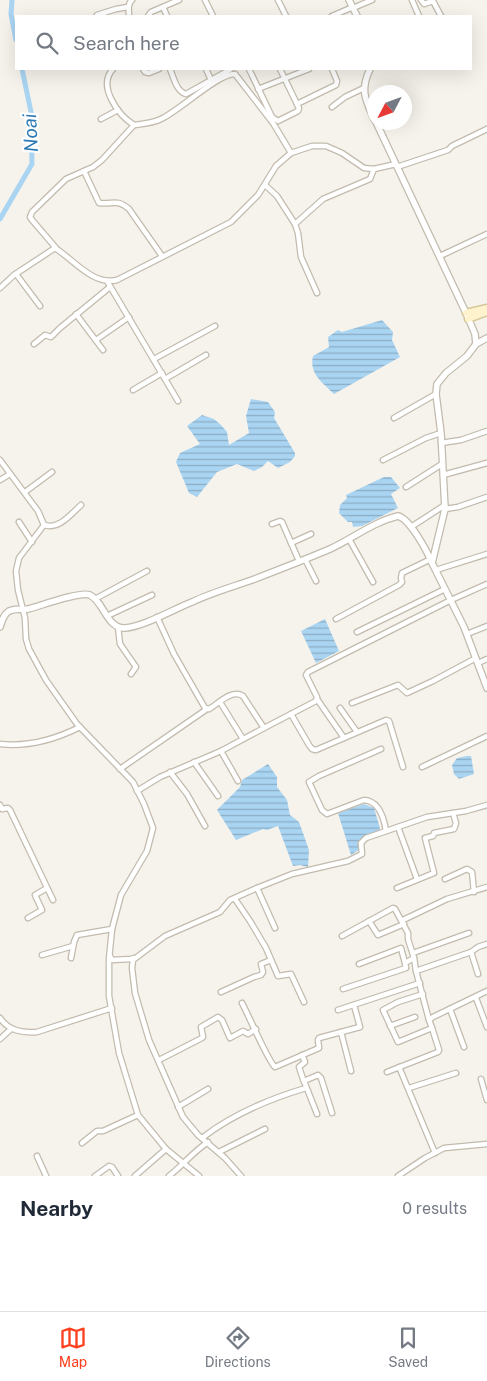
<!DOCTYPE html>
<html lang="en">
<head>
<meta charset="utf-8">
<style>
	:root { --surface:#fff; --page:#f2f2f3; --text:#1f2937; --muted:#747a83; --line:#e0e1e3; --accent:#fc3f1d }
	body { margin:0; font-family:"Public Sans",sans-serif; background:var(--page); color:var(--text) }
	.compass { position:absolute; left:367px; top:85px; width:45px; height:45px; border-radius:50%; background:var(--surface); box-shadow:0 5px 20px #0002; rotate:229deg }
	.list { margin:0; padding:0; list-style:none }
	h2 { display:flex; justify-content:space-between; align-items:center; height:65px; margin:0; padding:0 20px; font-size:21px }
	h2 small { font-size:16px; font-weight:400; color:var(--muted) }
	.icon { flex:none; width:28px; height:28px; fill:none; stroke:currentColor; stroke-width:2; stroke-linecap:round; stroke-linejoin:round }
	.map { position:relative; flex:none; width:487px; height:1176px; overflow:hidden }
	.search { position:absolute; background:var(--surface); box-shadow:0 5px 20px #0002; left:15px; right:15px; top:15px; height:55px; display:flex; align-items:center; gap:12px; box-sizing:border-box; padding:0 18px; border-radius:0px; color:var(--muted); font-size:19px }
	.sheet { height:135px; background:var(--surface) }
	nav { display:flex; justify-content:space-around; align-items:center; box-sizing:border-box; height:70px; border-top:1px solid var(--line); background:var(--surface); font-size:14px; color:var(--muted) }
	nav a { display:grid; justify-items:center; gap:2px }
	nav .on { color:var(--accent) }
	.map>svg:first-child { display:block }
</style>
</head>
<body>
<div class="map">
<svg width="487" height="1176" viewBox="0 0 487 1176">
	<defs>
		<pattern id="water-rules" width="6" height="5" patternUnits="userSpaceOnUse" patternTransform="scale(1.25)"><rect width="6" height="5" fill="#a9d4f2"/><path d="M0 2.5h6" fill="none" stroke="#8caec5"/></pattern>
	</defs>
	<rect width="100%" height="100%" fill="#f6f3ec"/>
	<g fill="url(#water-rules)">
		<path d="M 382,320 L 393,332 L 392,340 L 400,357 L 334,394 C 322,382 309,374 313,356 L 329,347 L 328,337 L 338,330 L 342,332 Z"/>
		<polygon points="251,399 268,402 275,412 274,418 295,453 295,456 290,462 278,468 268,461 262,467 254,471 237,464 217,472 197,497 189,493 176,462 180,453 200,444 187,426 202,415 214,419 221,425 227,432 229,445 249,433 246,416"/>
		<polygon points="384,477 391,477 400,488 391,494 398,508 362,526 353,527 352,522 348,522 339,513 340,505 347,498 346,495"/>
		<polygon points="325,619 339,651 316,663 301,631"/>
		<polygon points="467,756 471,756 474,774 459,779 454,774 452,765 457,758"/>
		<polygon points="268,764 277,777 277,787 287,800 290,815 299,822 309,850 308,867 300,865 293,866 278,826 267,830 263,829 236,840 217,810 240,787 242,780"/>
		<polygon points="364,804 374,808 380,828 377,835 363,841 362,848 351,855 338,813"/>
	</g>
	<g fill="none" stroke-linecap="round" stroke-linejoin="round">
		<g stroke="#a9d4f2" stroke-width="5">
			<polyline points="12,0 11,14 16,40"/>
			<polyline points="0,219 32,164 31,112 22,69"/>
		</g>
		<g stroke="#c2bbae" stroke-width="7">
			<g id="minor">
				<polyline points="205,0 213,16"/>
				<polyline points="278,0 286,16"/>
				<polyline points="412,0 419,16"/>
				<polyline points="421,0 424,4 433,1 441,16"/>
				<polyline points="163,7 167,16"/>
				<polyline points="353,8 372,0"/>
				<polyline points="97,15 116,9 128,7"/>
				<path d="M 129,16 C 129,10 127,4 132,0"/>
				<polyline points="148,16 151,12 179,0"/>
				<polyline points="332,16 353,7"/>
				<path d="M 113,69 C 97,86 118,115 134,125 C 143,124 153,123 161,119 C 179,111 219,73 235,74 L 273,123 L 291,153"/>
				<polyline points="143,69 145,72 149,73 159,69"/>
				<path d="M 170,69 C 174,78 176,91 186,94 L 231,69"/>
				<polyline points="206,69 211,80"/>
				<polyline points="249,69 272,117 278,121 298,111 299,108 297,104 336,85 337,81 332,69"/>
				<polyline points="280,69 297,104"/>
				<polyline points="258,89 309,69"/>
				<polyline points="332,107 345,97 364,88"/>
				<polyline points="101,119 118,110"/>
				<polyline points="397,167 448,150 452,146 487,129"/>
				<path d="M 84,171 L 99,203 C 113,205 116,198 129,209 L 162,256"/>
				<polyline points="265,185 277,196 295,224 298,233 301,257 317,293"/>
				<polyline points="295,224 323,199 370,179 374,169"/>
				<polyline points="56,248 32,220 30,217 32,212 66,179 93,167 102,160 134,125"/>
				<polyline points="440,256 487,234"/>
				<polyline points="16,274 40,306"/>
				<polyline points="107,281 178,401"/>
				<path d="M 0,288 L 14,275 L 55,248 C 73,259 93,286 117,280 L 231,222 L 258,195 L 276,166 L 291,153 L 312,146 L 326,146 L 342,153 L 364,168 L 374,169 L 396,164"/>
				<polyline points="76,314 103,350"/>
				<polyline points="96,340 129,317"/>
				<polyline points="34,344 45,335 51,337 60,328 110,287"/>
				<polyline points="154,359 215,326"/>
				<polyline points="165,379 206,355"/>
				<polyline points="133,390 162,373"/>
				<polyline points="394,418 436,394"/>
				<polyline points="441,443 461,440 487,431"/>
				<polyline points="0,460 38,511 44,525 19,558 16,571 18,590 25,618 26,639 29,649 46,680 77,724 133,782 144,804 153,828 147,851 121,895 112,929 109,959 109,996 119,1053 138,1115 166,1149 199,1176"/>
				<polyline points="383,460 426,438 441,433"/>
				<polyline points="443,475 487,463"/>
				<polyline points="0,480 10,474"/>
				<polyline points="406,487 442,464"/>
				<polyline points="25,492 52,472"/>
				<polyline points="445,509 458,507 487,497"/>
				<polyline points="19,522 32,542"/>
				<polyline points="272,524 280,521 282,522 299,561"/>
				<path d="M 44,525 C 59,530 71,514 81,505"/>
				<polyline points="411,527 445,505"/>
				<polyline points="349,539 373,582"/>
				<polyline points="291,543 311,534"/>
				<polyline points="305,559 316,581"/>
				<polyline points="436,570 487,554"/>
				<polyline points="95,599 147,571"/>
				<polyline points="107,616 152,595"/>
				<path d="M 157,617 L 174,654 L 205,708 L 209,709 C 219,703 232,689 243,696 L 264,728 L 316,701 L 317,697 L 306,675 L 308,672 L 451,600 L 487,584"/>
				<polyline points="336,619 399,585 402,582 401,578 402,573 431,559"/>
				<polyline points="118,627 120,644 136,667 131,674"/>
				<polyline points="357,632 445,589"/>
				<polyline points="467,634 487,626"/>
				<polyline points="478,663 487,659"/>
				<polyline points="317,699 344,738"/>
				<polyline points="220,702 243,739"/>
				<polyline points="352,703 398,685 407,693 433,681 476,658"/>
				<polyline points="340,708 357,732"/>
				<polyline points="291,714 309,745 312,749 316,750 386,720 389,721 403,767"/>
				<path d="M 0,744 C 27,747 56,739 80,727"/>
				<path d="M 381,749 L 319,776 L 309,782 L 322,810 L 327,814 L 364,800 C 379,801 384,818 386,831"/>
				<polyline points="221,751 238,781"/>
				<polyline points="194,762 218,796"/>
				<polyline points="422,767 487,736"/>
				<polyline points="120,769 207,709"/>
				<polyline points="170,772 187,794 205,826"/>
				<polyline points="137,791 160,777 221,751 264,728"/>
				<polyline points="0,805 2,809 8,808 10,810 53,900"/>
				<polyline points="398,827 417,879"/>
				<polyline points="445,879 467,869 472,872 474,892"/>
				<polyline points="257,888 275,928"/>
				<polyline points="397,888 434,873 425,838 433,836 434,833 454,829 456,823 453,813"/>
				<polyline points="235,899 250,921 266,948 278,976 291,974 304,1002"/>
				<polyline points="28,918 42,910 35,895 47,888"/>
				<polyline points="403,920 447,899 487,887"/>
				<polyline points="369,921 378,935 404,924"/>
				<polyline points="342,936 393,908 395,909 408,933 408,939 414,958 416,971"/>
				<polyline points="471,952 478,974"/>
				<polyline points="413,953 469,933"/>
				<polyline points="42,955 73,946"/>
				<polyline points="110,956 112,960 131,959 134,958"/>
				<polyline points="71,958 74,942 77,935 112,929"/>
				<polyline points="359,964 401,948 405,963"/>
				<polyline points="343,989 406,968 405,963 414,958"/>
				<polyline points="221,992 254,977 261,975 263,972 261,964 271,960"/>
				<polyline points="423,994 398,1002 383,1010 398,1042 432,1028 429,1020 433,1017 487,991"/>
				<polyline points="476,998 487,1027"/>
				<path d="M 242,1003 C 248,1014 269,1063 275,1067 L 319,1048 L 318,1040 L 319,1038 L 360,1027 L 354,1005"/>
				<polyline points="450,1009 464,1047"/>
				<polyline points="338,1010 420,983"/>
				<path d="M 0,1018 C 9,1031 22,1033 37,1032 L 112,1008"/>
				<polyline points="429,1020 416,971 471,952 478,947 487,944"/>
				<polyline points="390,1026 415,1017"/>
				<polyline points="341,1032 351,1071"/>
				<polyline points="0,1039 11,1029"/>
				<polyline points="302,1055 305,1062 299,1067 304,1082"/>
				<polyline points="159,1060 202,1038 203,1037 201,1027 218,1017 222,1020 230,1038 243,1031 248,1034 256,1029"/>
				<polyline points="399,1067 435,1153"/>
				<polyline points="387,1072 438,1052 439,1050 432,1028"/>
				<polyline points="481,1079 487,1100"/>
				<polyline points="409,1088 456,1073"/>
				<polyline points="178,1107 208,1089"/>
				<polyline points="317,1114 304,1081 318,1075 321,1078 332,1113"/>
				<path d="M 202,1138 C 233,1114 269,1099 306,1088"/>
				<polyline points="82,1143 97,1131 103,1131 138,1115"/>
				<polyline points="219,1152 265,1129"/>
				<polyline points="37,1156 46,1176"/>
				<polyline points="95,1176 109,1166 112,1167 118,1176"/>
				<polyline points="135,1176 166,1149"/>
				<path d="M 169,1176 C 183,1165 193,1152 208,1142"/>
				<polyline points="241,1176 225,1158 198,1135 183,1117 149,1040 135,993 132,968 133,960 165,936 220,912 230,900 257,888 292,874 348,861 362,854 361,843 366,838 427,817 466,811 487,805"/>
				<polyline points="398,1176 425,1158 444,1148 487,1144"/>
			</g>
		</g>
		<g stroke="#c2bbae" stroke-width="8">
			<g id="tertiary">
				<polyline points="349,0 357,16"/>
				<path d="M 370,69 C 360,90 365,99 374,119"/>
				<polyline points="376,122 466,313 475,334 476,344"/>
				<polyline points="487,338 476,344 467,356 446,373 437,384 436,394 441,433 445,509 432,563 464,627 487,688"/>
				<path d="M 0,627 C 2,621 3,615 9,611 C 16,608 21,610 28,609 C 40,606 80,591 90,595 C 104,602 107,629 125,628 C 143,627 174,609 192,602 C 211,593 232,587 252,580 C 278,570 304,560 330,549 C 352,539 373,522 398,516 C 410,519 427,551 432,563"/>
			</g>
		</g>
		<g stroke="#d6c79b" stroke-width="9">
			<g id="secondary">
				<polyline points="466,313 487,308"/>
				<polyline points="468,319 487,312"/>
			</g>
		</g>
		<use href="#minor" stroke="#fff" stroke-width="4.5"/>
		<use href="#tertiary" stroke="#fff" stroke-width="5.5"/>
		<use href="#secondary" stroke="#fff3cd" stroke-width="6"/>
	</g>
	<g text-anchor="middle" stroke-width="4.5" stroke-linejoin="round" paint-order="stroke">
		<g font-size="19" font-style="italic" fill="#2e7ab2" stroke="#fff">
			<text transform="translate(30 133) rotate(-93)" y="7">Noai</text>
		</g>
	</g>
</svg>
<svg class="compass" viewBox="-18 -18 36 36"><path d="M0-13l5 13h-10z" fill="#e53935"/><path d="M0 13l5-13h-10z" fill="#747a83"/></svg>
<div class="search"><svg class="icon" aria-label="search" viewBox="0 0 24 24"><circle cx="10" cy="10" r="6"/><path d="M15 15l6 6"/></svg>Search here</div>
</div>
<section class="sheet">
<h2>Nearby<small>0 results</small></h2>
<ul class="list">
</ul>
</section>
<nav>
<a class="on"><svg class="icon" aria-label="map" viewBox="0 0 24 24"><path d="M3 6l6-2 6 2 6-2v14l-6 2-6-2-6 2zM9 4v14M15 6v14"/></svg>Map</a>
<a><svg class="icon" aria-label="directions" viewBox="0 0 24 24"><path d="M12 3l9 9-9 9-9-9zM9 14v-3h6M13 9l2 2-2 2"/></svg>Directions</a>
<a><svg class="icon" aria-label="saved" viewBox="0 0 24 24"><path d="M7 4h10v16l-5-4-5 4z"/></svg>Saved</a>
</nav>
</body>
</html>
